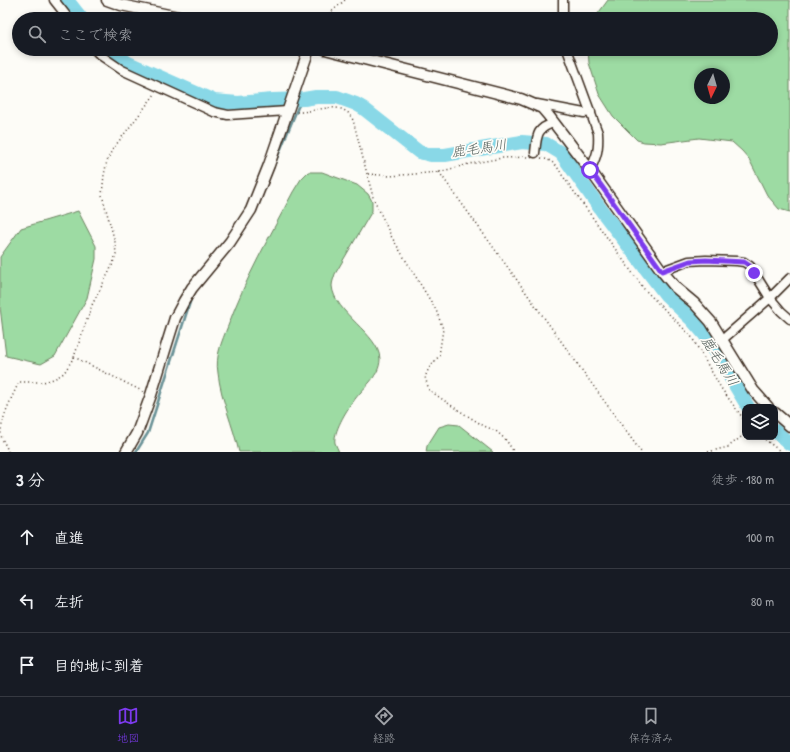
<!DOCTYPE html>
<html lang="ja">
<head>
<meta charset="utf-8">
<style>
	:root { --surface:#171b24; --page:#242831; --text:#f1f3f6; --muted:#9ea1a6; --line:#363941; --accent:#7c3aed }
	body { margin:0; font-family:"Patrick Hand","Klee One",sans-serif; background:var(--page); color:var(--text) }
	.controls { position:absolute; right:12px; bottom:12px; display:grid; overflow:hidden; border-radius:8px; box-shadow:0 2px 6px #0003 }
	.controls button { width:36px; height:36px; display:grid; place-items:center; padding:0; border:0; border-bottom:1px solid var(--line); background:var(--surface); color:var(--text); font:20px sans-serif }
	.compass { position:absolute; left:694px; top:68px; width:36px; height:36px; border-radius:50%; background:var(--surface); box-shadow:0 2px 6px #0003; rotate:185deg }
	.stop { position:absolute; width:12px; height:12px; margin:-9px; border:3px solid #7c3aed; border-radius:50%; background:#fff }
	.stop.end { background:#7c3aed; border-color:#fff; box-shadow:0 1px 4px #0008 }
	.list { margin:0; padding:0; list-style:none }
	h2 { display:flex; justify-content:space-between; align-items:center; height:52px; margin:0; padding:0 16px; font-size:17px }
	h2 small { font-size:13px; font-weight:400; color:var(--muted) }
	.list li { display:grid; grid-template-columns:26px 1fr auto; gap:12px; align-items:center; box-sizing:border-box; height:64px; padding:0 16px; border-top:1px solid var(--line) }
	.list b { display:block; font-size:15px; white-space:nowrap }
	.list em { font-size:13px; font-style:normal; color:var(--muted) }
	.icon { flex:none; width:22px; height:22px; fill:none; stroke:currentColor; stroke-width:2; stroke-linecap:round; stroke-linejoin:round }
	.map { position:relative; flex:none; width:790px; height:452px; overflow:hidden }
	.search { position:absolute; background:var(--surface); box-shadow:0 2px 6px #0003; left:12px; right:12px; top:12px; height:44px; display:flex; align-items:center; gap:10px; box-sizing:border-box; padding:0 14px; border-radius:22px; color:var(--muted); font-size:15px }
	.sheet { height:244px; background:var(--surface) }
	nav { display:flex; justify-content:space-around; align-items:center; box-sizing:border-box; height:56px; border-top:1px solid var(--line); background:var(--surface); font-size:11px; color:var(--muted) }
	nav a { display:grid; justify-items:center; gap:2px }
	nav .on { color:var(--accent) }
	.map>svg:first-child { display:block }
</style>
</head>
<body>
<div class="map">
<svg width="790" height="452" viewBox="0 0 790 452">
	<rect width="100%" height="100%" fill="#fdfcf7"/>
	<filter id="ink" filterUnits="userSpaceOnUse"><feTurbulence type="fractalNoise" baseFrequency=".025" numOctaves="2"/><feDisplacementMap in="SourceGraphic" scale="8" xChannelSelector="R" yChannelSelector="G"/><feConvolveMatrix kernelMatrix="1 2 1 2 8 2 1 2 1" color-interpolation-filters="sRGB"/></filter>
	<g filter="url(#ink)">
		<g fill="#9ddba3" stroke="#6c8260" fill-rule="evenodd">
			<path d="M 608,0 L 790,0 L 790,212 L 779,209 L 767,195 L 749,159 L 742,151 L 732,142 L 699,138 L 661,143 L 644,142 L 637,140 L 613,116 L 599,94 L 589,63 L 588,49 L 771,49 L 771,19 L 595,19 L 597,15 ZM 700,74 L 724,74 L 724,98 L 700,98 Z"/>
			<path d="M 308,172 L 322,172 L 357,185 L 368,194 L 372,201 L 372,211 L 335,274 C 334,278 332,282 332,286 C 334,313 379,334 380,359 C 380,377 362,388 353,402 C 346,410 333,433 335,443 C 336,446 338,449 339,452 L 239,452 C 233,425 221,400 218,373 C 215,356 222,341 228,326 C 245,279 270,236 293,192 L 301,179 Z"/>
			<polygon points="78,211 96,246 96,259 87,298 55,356 41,364 6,356 0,307 0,257 21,228"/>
			<polygon points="449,424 459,425 493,452 426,452 427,446 439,427"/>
		</g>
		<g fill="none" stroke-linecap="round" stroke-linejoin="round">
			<g stroke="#6a9297" stroke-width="2.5">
				<polyline points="273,168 298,107 304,99"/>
				<polyline points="136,452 148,433 191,299"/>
			</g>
			<g stroke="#89d8e7" stroke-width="14">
				<polyline points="67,0 82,19"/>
				<polyline points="108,49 128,63 214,101 238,103 273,100 304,99 316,97 337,97 356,104 363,108 419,152 431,155 445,155 522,142 546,144 561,153 604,214 666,295 692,320 705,335 748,407"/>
				<polyline points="775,431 790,444"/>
			</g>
			<g stroke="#3b2a1e" stroke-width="11">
				<g id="minor">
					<polyline points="54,0 69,19"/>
					<polyline points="563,19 563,0"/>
					<polyline points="94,49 100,55 122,70 214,112 228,115 288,111"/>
					<path d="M 567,49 L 598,133 C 599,149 597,156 590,170"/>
					<polyline points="537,104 584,113 591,112"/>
					<path d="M 535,153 C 537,136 536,128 554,123"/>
					<polyline points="662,271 689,261 706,260 737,261 744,262 750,266 770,298 781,311 790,319"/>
					<polyline points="722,340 770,298 790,278"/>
				</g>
			</g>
			<g stroke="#3b2a1e" stroke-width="13">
				<g id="tertiary">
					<polyline points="107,0 121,5 188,19"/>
					<polyline points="325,49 521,99 542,108 548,115 590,170 662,271 676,288 694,303 711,322 753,390 768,407"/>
					<polyline points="775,413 790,426"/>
					<polyline points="126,452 137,433 151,395 175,318 184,301 192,288 230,242 251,210 269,165 309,49"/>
				</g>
			</g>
			<g stroke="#3b2a1e" stroke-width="1.5" stroke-dasharray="1 3" stroke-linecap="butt">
				<polyline points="323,19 345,0"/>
				<path d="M 297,112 C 311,113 334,102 347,112 C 350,114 351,117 353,120 L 373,197 L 391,236 L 436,310 L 443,329 L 439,356 L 429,368 L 425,377 L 429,390 L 455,408 L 484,426 L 496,431 L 506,440 L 514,452"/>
				<path d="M 541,158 C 552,160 557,165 562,175 L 644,289 L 691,336 L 721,388 L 745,421"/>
				<polyline points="439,172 641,452"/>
				<polyline points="368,174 390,176 439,172 469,164 502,158 528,157"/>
				<polyline points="74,357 144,392"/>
				<polyline points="762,437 781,452"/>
				<path d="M 8,452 C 7,446 2,441 1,435 C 0,420 13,395 19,382 L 43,382 L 54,379 L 64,373 L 74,357 L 92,305 L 112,266 L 116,254 L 115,242 L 102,195 L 104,175 L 107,161 L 112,150 L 155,94"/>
				<polyline points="708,452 728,447 745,434"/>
			</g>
			<use href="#minor" stroke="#fdfcf7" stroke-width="8"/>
			<use href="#tertiary" stroke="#fdfcf7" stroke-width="10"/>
		</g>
	</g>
	<g fill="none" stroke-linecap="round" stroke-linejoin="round" filter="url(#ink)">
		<polyline stroke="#7c3aed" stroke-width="5" points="590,170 662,271 690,261 706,260 744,262 750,266 754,273"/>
	</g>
	<g text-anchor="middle" stroke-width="3.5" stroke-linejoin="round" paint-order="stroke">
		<g font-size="14" font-style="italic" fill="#525e5a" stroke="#fdfcf7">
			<text transform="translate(479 148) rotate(-8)" y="5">鹿毛馬川</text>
			<text transform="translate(720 361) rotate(58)" y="5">鹿毛馬川</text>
		</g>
	</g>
</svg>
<div class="controls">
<button><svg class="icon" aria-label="layers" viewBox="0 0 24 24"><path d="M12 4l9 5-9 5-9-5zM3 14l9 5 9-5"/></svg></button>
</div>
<svg class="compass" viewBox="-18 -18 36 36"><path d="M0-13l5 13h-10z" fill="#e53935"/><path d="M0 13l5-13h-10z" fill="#9ea1a6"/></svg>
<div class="stop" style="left:590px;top:170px"></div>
<div class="stop end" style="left:754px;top:273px"></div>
<div class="search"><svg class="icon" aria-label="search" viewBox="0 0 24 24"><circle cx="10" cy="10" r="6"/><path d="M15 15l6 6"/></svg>ここで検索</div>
</div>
<section class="sheet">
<h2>3 分<small>徒歩 · 180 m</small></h2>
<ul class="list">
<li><svg class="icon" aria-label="ahead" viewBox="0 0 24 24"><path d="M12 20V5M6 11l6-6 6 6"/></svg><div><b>直進</b></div><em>100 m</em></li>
<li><svg class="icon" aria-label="left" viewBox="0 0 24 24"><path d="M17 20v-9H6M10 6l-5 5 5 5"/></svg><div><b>左折</b></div><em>80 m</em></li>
<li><svg class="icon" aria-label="arrive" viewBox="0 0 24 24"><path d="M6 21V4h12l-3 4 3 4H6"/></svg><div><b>目的地に到着</b></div></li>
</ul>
</section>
<nav>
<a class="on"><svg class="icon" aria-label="map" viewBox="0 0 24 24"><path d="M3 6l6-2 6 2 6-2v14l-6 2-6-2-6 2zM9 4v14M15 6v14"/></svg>地図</a>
<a><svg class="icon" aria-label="directions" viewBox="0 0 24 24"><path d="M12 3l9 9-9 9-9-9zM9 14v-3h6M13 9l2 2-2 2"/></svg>経路</a>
<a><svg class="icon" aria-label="saved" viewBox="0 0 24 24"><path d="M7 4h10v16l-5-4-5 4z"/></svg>保存済み</a>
</nav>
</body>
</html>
